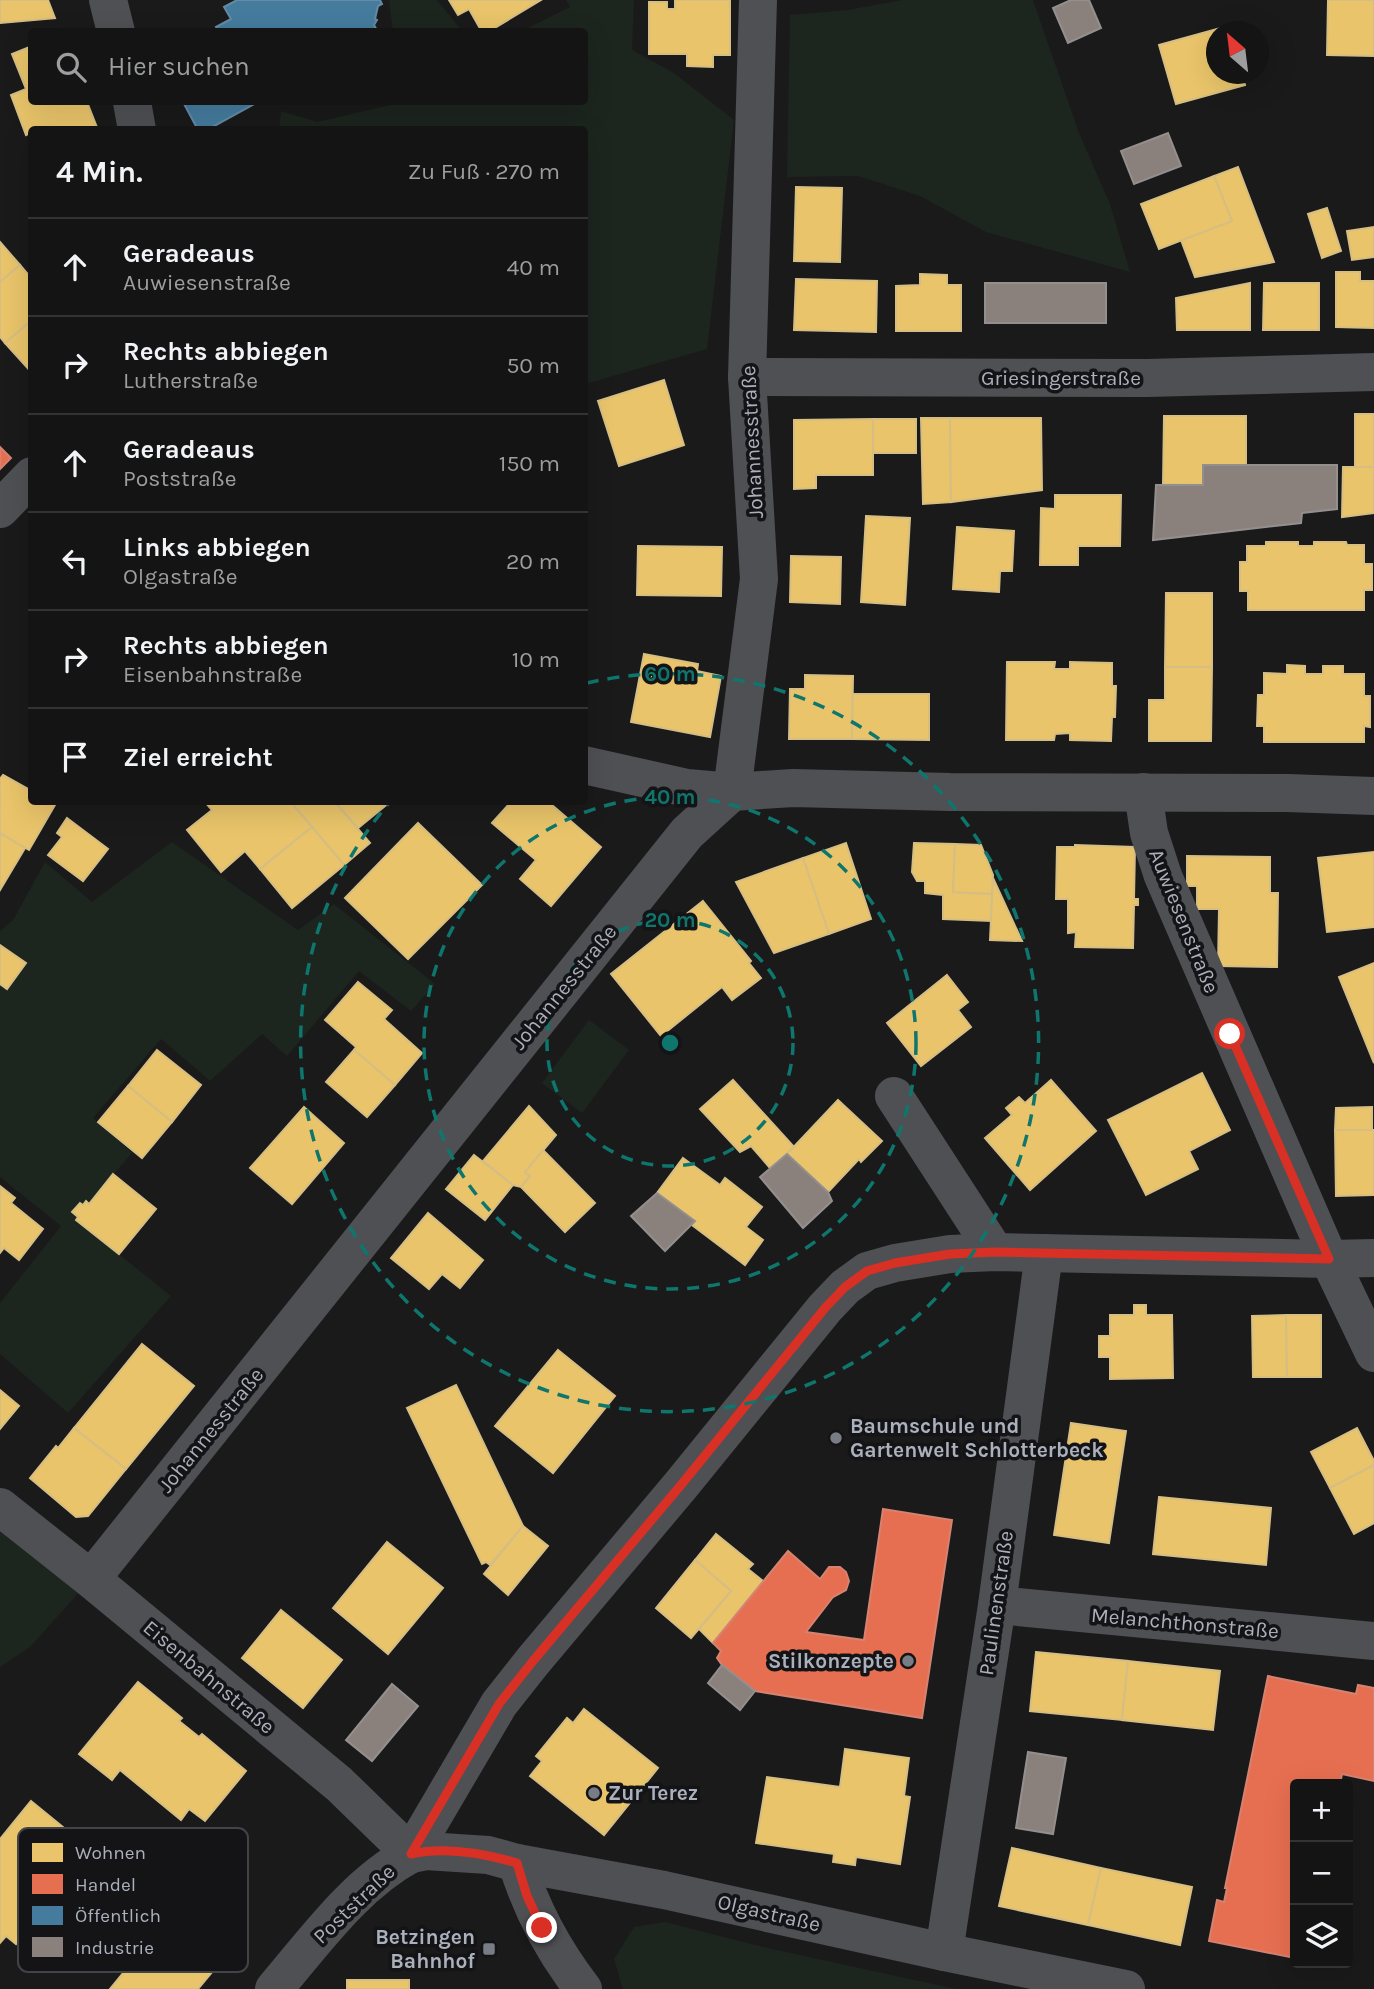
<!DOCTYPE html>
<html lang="de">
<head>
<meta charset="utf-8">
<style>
	:root { --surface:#141414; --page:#212122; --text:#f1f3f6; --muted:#9d9ea0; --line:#333334 }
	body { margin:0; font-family:Karla,sans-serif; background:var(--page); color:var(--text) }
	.controls { position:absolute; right:21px; bottom:21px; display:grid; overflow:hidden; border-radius:7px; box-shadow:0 7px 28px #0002 }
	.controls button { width:63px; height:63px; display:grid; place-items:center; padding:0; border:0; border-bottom:2px solid var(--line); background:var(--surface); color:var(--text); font:35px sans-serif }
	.compass { position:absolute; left:1206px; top:21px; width:63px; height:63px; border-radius:50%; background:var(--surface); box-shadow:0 7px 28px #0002; rotate:332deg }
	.stop { position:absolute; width:21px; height:21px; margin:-16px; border:5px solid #d93025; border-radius:50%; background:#fff }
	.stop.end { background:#d93025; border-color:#fff; box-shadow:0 2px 7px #0008 }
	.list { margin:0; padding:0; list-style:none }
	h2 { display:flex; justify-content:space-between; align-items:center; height:91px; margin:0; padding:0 28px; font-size:30px }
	h2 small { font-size:23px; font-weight:400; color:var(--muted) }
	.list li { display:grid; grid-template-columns:46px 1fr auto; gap:21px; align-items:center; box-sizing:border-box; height:98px; padding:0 28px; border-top:2px solid var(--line) }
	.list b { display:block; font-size:26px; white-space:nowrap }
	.list p { margin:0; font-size:23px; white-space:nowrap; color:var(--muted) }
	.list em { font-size:23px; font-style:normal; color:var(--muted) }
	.icon { flex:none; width:38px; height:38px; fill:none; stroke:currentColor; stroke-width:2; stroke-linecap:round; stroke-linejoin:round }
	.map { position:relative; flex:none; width:1374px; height:1989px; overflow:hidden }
	.search { position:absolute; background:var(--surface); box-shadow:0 7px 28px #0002; left:28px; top:28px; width:560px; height:77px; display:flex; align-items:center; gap:18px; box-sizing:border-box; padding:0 24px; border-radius:7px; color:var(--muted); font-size:26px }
	.panel { position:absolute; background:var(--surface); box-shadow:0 7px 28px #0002; left:28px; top:126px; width:560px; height:679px; border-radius:7px }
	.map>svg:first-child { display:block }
</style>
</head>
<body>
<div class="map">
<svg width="1374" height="1989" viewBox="0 0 1374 1989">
	<rect width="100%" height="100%" fill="#1a1a1b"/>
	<g fill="#1d251f">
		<polygon points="389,0 437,0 462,31 393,31"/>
		<polygon points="566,0 634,0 632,50 674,73 734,120 707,349 585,384 584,130 279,129 281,111 317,122 391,105 391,102 584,102 584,32 522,31 570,7"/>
		<polygon points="902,0 1033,0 1079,133 1110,204 1130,272 986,232 920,196 858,176 787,177 790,15 848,10"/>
		<polygon points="172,842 298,930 334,904 435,984 411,1011 359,971 287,1056 262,1034 210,1081 161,1039 93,1118 132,1153 75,1219 171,1296 68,1413 0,1354 0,1303 61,1226 0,1177 0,931 13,920 45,862 92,902"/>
		<polygon points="589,1020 629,1050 582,1113 542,1083"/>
		<polygon points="0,1508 91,1579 30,1647 0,1667"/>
		<polygon points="665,1922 763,1947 956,1989 623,1989 614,1959 634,1927"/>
	</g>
	<g fill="#e9c46a" stroke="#d6be83" stroke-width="2">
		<polygon points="0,0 48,0 55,18 0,23"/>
		<polygon points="449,0 541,0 488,32 482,32 469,9 458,15"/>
		<polygon points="675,0 730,0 730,55 713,55 713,67 687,66 687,54 649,54 649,2 667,2 667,9 675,9"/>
		<polygon points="1328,0 1374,0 1374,56 1327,55"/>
		<polygon points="1228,26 1230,32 1216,32 1216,74 1242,74 1245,85 1176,104 1159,45"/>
		<polygon points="32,46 32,102 87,102 98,130 32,130 32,132 26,135 11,95 26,89 12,54"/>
		<polygon points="1238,167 1274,262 1195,277 1181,240 1232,221 1214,176"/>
		<polygon points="1214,176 1232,221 1159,249 1141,204"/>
		<polygon points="796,187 842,188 840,262 794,261"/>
		<polygon points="1327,208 1341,251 1322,258 1308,214"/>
		<polygon points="1374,227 1374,257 1352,260 1347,231"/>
		<polygon points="0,242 20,265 0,282"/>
		<polygon points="20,265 32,279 32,320 5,343 0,337 0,282"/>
		<polygon points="1336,272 1360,272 1360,281 1374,281 1374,328 1336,327"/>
		<polygon points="920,274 947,275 947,285 961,285 961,331 896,331 896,286 920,285"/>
		<polygon points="796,279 877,281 876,332 794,330"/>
		<polygon points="1250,283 1250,330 1177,330 1176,298"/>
		<polygon points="1264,283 1319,283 1319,330 1263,330"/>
		<polygon points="32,320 32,373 5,343"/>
		<polygon points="664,380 684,445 619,466 598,401"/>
		<rect x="1355" y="414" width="19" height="53"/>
		<polygon points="1164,416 1246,416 1246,466 1203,465 1203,485 1163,484"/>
		<polygon points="921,418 950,418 951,502 923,504"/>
		<polygon points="950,418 1041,418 1042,490 951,502"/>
		<polygon points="873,419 873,475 816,475 816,488 794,489 794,420"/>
		<rect x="873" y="419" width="43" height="34"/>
		<polygon points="1343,467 1374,467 1374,513 1342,517"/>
		<polygon points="1055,495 1121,495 1120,546 1078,546 1078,565 1040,565 1041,508 1055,509"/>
		<polygon points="866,516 910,518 905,605 861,602"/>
		<polygon points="957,527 1014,531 1012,571 1000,571 999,592 953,589"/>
		<polygon points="1266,542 1298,542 1298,546 1314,546 1314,542 1346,542 1347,545 1364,545 1364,564 1372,564 1372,590 1364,590 1364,610 1248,610 1248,591 1240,591 1240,562 1247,562 1247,546 1266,546"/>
		<polygon points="638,546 722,547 721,596 637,595"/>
		<polygon points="791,556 841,557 840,604 790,602"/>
		<polygon points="1166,593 1212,593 1212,667 1165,667"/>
		<polygon points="644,654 698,664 697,671 721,676 710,737 631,722"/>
		<polygon points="1007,662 1055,662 1054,669 1070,669 1070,662 1112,663 1112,686 1116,686 1115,717 1112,717 1111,741 1070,740 1070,733 1055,734 1054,740 1006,740"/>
		<polygon points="1287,665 1305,666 1305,674 1323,674 1323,666 1343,666 1343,674 1364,674 1364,696 1370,696 1370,727 1364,726 1364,742 1264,742 1264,726 1257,726 1258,695 1264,695 1264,673 1287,674"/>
		<polygon points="1165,667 1212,667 1211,741 1149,741 1149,700 1165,700"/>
		<polygon points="805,675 853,676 852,739 789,739 790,689 805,689"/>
		<polygon points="853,694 929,694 929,740 852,739"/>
		<polygon points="3,775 32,791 32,802 49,802 55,805 29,850 0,833 0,779"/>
		<polygon points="205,802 291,802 312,827 260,869 245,851 221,872 187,830 212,810"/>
		<polygon points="291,802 335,802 370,843 344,865"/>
		<polygon points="335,802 390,802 358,828"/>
		<polygon points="511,802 556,802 552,805 601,847 551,906 520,879 536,860 492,823"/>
		<polygon points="67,818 108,849 83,881 48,855 62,837 57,833"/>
		<polygon points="418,823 482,885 408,959 345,898"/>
		<polygon points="312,827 344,865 292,908 260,869"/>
		<polygon points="0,833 25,848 0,890"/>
		<polygon points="846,843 871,919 829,934 803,858"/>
		<polygon points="914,843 955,844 953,892 992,894 991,921 943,919 943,895 925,893 925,881 917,881 912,872"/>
		<polygon points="955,844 981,845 993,875 992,894 953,892"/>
		<polygon points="1075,845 1135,847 1134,899 1138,899 1138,905 1134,905 1133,948 1075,947 1076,932 1068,933 1068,899 1056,899 1057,847 1075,847"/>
		<polygon points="1374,852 1374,927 1327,932 1318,858"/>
		<polygon points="1187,856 1270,857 1270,893 1278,893 1277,967 1218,966 1219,909 1197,909 1197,886 1187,886"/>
		<polygon points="803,858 829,934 774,953 736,882"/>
		<polygon points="993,878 1022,941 990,940"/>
		<polygon points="703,901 751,961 749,963 761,978 732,1000 722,987 661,1036 611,974"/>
		<polygon points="0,945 26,963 7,989 0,984"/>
		<polygon points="1374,963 1374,1063 1339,977"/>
		<polygon points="947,975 968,1002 958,1010 971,1027 921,1066 887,1023"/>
		<polygon points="358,982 392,1010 384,1019 422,1053 395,1085 354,1050 356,1047 325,1020"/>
		<polygon points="157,1050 201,1085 172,1122 128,1086"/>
		<polygon points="354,1050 395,1085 367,1117 326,1082"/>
		<polygon points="1202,1073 1230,1130 1189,1151 1198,1169 1146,1195 1108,1120"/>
		<polygon points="733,1080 794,1147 770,1168 751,1146 740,1152 700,1109"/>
		<polygon points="1051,1080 1096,1131 1030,1190 985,1138 1012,1115 1006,1108 1019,1097 1025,1103"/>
		<polygon points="128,1086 172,1122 142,1158 98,1122"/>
		<polygon points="838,1100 882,1141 861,1162 859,1159 828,1192 787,1154"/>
		<polygon points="529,1106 556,1135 525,1172 530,1176 521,1187 513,1185 483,1161"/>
		<polygon points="304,1107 344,1143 292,1204 250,1168"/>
		<polygon points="1372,1107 1372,1130 1335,1130 1336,1108"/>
		<polygon points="1335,1130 1374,1130 1374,1195 1336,1196"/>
		<polygon points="543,1150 595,1203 565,1232 521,1187 530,1176 525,1172"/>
		<polygon points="474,1155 513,1185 485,1220 446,1189"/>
		<polygon points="683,1158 720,1185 725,1178 762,1207 746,1227 763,1240 745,1265 692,1225 695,1221 657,1193"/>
		<polygon points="113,1174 156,1209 119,1254 76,1220 78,1217 72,1212 80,1203 83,1205 86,1201 89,1204"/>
		<polygon points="0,1186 15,1198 11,1203 43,1229 19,1260 4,1248 0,1253"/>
		<polygon points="428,1213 483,1260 460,1288 442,1274 429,1289 391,1258"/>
		<polygon points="1134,1305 1146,1305 1146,1315 1172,1315 1173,1378 1110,1379 1110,1357 1099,1357 1099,1336 1110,1336 1110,1315 1134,1315"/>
		<polygon points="1286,1315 1287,1377 1253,1377 1252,1316"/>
		<polygon points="1286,1315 1321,1315 1321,1377 1287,1377"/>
		<polygon points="142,1344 194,1386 126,1469 74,1428"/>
		<polygon points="558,1350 615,1396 553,1473 495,1426"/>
		<polygon points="456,1385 523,1526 490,1565 486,1562 482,1564 407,1408"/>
		<polygon points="0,1390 19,1406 0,1429"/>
		<polygon points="1071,1423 1126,1431 1109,1543 1054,1535"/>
		<polygon points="74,1428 126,1469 88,1516 76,1517 30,1478 56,1446 58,1448"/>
		<polygon points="1357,1428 1374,1461 1374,1465 1330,1488 1311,1452"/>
		<polygon points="1374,1465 1374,1523 1354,1534 1330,1488"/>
		<polygon points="1159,1497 1271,1508 1266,1565 1153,1554"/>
		<polygon points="523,1526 548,1546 508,1595 484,1574"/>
		<polygon points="716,1534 753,1564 748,1569 763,1581 713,1643 699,1629 731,1591 695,1560"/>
		<polygon points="387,1542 443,1588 388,1654 333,1608"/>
		<polygon points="695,1560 731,1591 691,1638 656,1608"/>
		<polygon points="281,1610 342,1660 303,1708 242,1658"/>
		<polygon points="1036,1652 1128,1661 1122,1720 1030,1711"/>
		<polygon points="1128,1661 1220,1671 1213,1730 1122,1720"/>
		<polygon points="138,1682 182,1718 179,1721 199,1737 202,1734 246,1771 205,1821 189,1809 181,1820 120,1770 112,1780 79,1754"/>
		<polygon points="584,1709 658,1768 604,1835 530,1776 542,1761 536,1756 567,1718 573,1723"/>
		<polygon points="845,1749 909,1758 904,1796 910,1797 900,1864 856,1857 855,1865 833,1862 834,1854 756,1843 767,1777 840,1787"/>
		<polygon points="31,1801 102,1859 76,1892 65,1883 16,1944 6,1936 0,1943 0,1839"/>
		<polygon points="1012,1848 1101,1868 1088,1925 999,1906"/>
		<polygon points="1101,1868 1192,1887 1180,1945 1088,1925"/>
		<polygon points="160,1928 213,1971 198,1989 110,1989"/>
		<rect x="347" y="1980" width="62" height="9"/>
	</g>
	<g fill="#e76f51" stroke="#d58271" stroke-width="2">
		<polygon points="0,447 11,458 0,469"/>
		<polygon points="883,1509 952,1520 922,1718 755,1691 722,1665 717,1658 721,1651 713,1643 788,1551 820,1579 829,1567 840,1567 846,1572 849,1581 846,1590 833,1597 806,1632 864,1640"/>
		<polygon points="1268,1676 1356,1694 1358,1685 1374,1688 1374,1781 1342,1774 1340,1784 1295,1784 1295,1958 1209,1941 1217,1900 1224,1902 1227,1888 1225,1888"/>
	</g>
	<g fill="#457b9d" stroke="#638ba6" stroke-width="2">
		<polygon points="237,0 380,0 382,4 378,6 375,19 377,20 374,25 378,32 219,32 216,27 231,19 224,7"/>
		<polygon points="183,102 258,102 207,130 198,130"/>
	</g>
	<g fill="#8a817c" stroke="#948f8f" stroke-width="2">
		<polygon points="1071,0 1089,0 1101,28 1068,43 1053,8"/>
		<polygon points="1168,133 1181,166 1134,184 1121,151"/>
		<rect x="985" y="283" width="121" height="40"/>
		<polygon points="1203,465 1337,465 1337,509 1302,513 1301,523 1153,540 1156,485 1203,485"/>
		<polygon points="787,1154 828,1192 832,1201 803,1228 760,1177"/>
		<polygon points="657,1193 695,1221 665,1251 631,1216"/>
		<polygon points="722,1665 755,1691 740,1710 708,1683"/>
		<polygon points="392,1684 418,1706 372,1761 346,1740"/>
		<polygon points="1028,1752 1066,1758 1053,1834 1016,1828"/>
	</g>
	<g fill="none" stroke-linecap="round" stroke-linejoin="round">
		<g stroke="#4e5054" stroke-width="38">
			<polyline points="108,0 116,32"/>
			<polyline points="132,102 137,130"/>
			<polyline points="747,377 1147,378 1374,372"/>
			<polyline points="0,509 32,476"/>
			<polyline points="584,765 687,788 732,792 793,788 950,792 1287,793 1374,796"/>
			<polyline points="1143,792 1149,833 1163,876 1329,1259 1374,1353"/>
			<polyline points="894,1096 995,1252"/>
			<polyline points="0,1507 91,1579 339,1784 411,1854"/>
			<polyline points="91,1579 687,833 732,792 759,579 747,377 758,0"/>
			<polyline points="997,1605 1374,1641"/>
			<polyline points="411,1854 426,1851 488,1855 517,1863 664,1890 944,1952 1126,1989"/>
			<path d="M 517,1863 C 531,1909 553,1950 583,1989"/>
			<polyline points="944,1952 997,1605 1044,1253"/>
			<path d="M 274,1989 C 315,1941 355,1884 411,1854 L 499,1704 L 533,1661 L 681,1485 L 825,1308 L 845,1287 L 867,1271 L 895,1263 L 950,1254 L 995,1252 L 1329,1259 L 1374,1258"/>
		</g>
	</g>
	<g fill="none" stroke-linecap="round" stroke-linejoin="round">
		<path stroke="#d93025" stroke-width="9" d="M 542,1928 L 527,1896 L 517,1863 C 483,1853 446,1846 411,1854 L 499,1704 L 533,1661 L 681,1485 L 825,1308 L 845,1287 L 867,1271 L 895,1263 L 950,1254 L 995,1252 L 1329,1259 L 1230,1034"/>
	</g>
	<g fill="none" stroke="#0f766e" stroke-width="3.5" stroke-dasharray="12 9">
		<circle cx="670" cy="1043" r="123"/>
		<circle cx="670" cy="1043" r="246"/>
		<path d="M587 683A369 369 0 1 1 389 803"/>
	</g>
	<g fill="#787c84" stroke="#141417" stroke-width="2.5">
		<circle cx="836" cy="1438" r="7"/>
		<circle cx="908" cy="1661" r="7"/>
		<circle cx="594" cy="1793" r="7"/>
		<rect x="482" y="1942" width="14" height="14" rx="3.5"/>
	</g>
	<g text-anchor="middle" stroke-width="7" stroke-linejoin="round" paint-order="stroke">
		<g font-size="21" fill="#aab0bc" stroke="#141417">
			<text x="1061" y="385">Griesingerstraße</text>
			<text transform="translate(752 442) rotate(-93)" y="7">Johannesstraße</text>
			<text transform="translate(1184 921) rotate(68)" y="7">Auwiesenstraße</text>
			<text transform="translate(564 987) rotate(-51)" y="7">Johannesstraße</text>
			<text transform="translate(211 1430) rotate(-51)" y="7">Johannesstraße</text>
			<text transform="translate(996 1603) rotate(-82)" y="7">Paulinenstraße</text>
			<text transform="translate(1185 1623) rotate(5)" y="7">Melanchthonstraße</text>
			<text transform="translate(209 1677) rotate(40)" y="7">Eisenbahnstraße</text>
			<text transform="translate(354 1904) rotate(-44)" y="7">Poststraße</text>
			<text transform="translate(769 1913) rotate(13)" y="7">Olgastraße</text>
		</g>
		<g font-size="21" font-weight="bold" fill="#aab0bc" stroke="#141417" text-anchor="start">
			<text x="850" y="1433">Baumschule und<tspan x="850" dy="24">Gartenwelt Schlotterbeck</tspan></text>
			<text x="894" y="1668" text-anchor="end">Stilkonzepte</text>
			<text x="608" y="1800">Zur Terez</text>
			<text x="475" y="1944" text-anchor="end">Betzingen<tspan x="475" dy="24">Bahnhof</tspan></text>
		</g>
	</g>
	<rect x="18" y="1828" width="230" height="144" rx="10" fill="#141417" stroke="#414349" stroke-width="2"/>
	<rect x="32" y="1843" width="31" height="19" fill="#e9c46a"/>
	<rect x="32" y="1874" width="31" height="20" fill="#e76f51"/>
	<rect x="32" y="1906" width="31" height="19" fill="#457b9d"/>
	<rect x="32" y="1937" width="31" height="20" fill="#8a817c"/>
	<g font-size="19" fill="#aab0bc">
		<text x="75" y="1859">Wohnen</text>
		<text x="75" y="1891">Handel</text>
		<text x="75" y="1922">Öffentlich</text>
		<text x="75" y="1954">Industrie</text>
	</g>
	<circle cx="670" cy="1043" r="10" fill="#0f766e" stroke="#141417" stroke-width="3.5"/>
	<g font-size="21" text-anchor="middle" font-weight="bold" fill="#0f766e" stroke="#141417" stroke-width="7" stroke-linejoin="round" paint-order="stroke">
		<text x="670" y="681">60 m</text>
		<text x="670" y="804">40 m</text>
		<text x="670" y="927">20 m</text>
	</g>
</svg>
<div class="controls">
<button>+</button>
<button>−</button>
<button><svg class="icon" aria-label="layers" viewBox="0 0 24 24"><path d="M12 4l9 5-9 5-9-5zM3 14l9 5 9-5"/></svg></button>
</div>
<svg class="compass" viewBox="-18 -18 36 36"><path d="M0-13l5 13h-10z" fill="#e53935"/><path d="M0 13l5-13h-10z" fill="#9d9ea0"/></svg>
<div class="stop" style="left:1230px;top:1034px"></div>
<div class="stop end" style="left:542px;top:1928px"></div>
<div class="search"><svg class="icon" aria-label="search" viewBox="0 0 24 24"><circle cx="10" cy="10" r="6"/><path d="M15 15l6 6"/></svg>Hier suchen</div>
<section class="panel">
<h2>4 Min.<small>Zu Fuß · 270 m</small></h2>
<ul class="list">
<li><svg class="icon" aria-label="ahead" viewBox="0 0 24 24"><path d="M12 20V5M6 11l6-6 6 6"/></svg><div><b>Geradeaus</b><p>Auwiesenstraße</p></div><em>40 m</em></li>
<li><svg class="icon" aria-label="right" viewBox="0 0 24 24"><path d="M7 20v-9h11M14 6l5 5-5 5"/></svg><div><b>Rechts abbiegen</b><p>Lutherstraße</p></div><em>50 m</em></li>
<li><svg class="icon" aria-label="ahead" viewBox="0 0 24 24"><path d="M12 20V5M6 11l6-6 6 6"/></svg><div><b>Geradeaus</b><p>Poststraße</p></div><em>150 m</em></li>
<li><svg class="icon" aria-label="left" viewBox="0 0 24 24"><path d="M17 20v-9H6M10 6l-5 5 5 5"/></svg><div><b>Links abbiegen</b><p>Olgastraße</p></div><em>20 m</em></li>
<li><svg class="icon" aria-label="right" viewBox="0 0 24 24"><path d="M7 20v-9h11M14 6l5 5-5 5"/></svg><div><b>Rechts abbiegen</b><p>Eisenbahnstraße</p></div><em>10 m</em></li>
<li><svg class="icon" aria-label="arrive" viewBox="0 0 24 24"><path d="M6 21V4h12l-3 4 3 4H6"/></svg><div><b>Ziel erreicht</b></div></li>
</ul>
</section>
</div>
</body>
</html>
